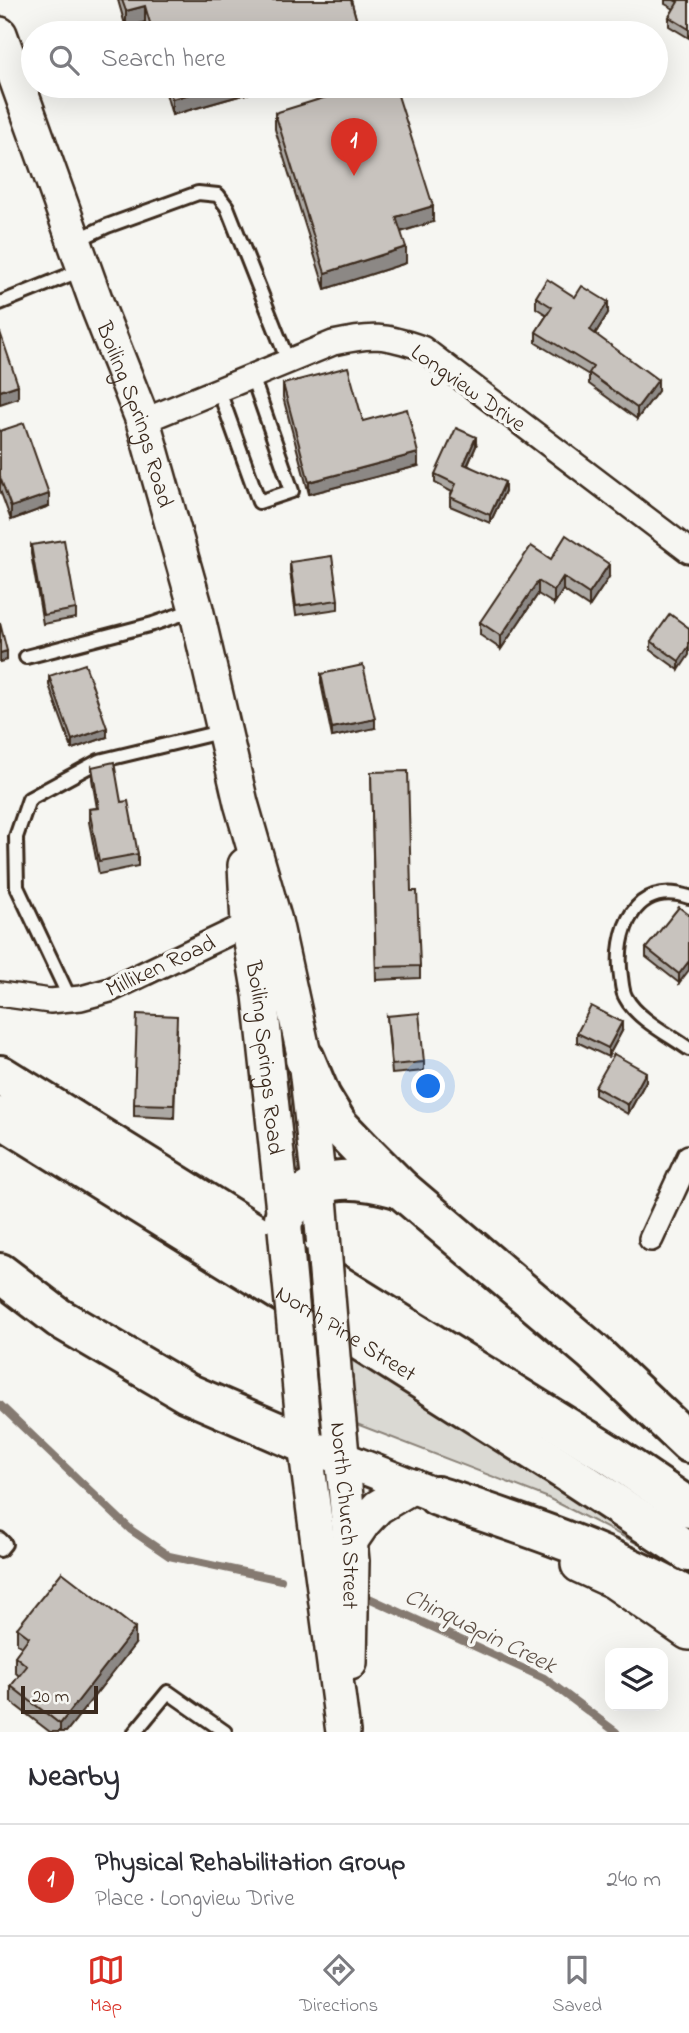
<!DOCTYPE html>
<html lang="en">
<head>
<meta charset="utf-8">
<style>
	:root { --surface:#fff; --page:#f2f2f3; --text:#2b2b33; --muted:#7c7c81; --line:#e1e1e2; --accent:#d93025 }
	body { margin:0; font-family:"Indie Flower",sans-serif; background:var(--page); color:var(--text) }
	.controls { position:absolute; right:21px; bottom:21px; display:grid; overflow:hidden; border-radius:14px; box-shadow:0 7px 28px #0002 }
	.controls button { width:63px; height:63px; display:grid; place-items:center; padding:0; border:0; border-bottom:2px solid var(--line); background:var(--surface); color:var(--text); font:35px sans-serif }
	.scale { position:absolute; left:21px; bottom:18px; width:77px; box-sizing:border-box; padding-left:7px; border:4px solid #3b2a1e; border-top:0; font-size:19px; line-height:24px; white-space:nowrap; color:#3b2a1e; -webkit-text-stroke:5px #f6f6f2; paint-order:stroke }
	.you { position:absolute; left:429px; top:1087px; width:24px; height:24px; margin:-18px; border:5px solid #fff; border-radius:50%; background:#1a73e8; box-shadow:0 0 0 10px #1a73e833 }
	.badge { display:grid; place-items:center; width:46px; height:46px; border-radius:50%; background:var(--accent); color:#fff; font-size:23px; font-weight:700 }
	.pin { position:absolute; translate:-50% -58px; filter:drop-shadow(0 2px 4px #0008) }
	.pin::after { content:''; position:absolute; top:37px; width:24px; height:21px; background:inherit; clip-path:polygon(0 0,100% 0,50% 100%) }
	.list { margin:0; padding:0; list-style:none }
	h2 { display:flex; justify-content:space-between; align-items:center; height:91px; margin:0; padding:0 28px; font-size:30px }
	h2 small { font-size:23px; font-weight:400; color:var(--muted) }
	.list li { display:grid; grid-template-columns:46px 1fr auto; gap:21px; align-items:center; box-sizing:border-box; height:112px; padding:0 28px; border-top:2px solid var(--line) }
	.list b { display:block; font-size:26px; white-space:nowrap }
	.list p { margin:0; font-size:23px; white-space:nowrap; color:var(--muted) }
	.list em { font-size:23px; font-style:normal; color:var(--muted) }
	.icon { flex:none; width:38px; height:38px; fill:none; stroke:currentColor; stroke-width:2; stroke-linecap:round; stroke-linejoin:round }
	.map { position:relative; flex:none; width:689px; height:1732px; overflow:hidden }
	.search { position:absolute; background:var(--surface); box-shadow:0 7px 28px #0002; left:21px; right:21px; top:21px; height:77px; display:flex; align-items:center; gap:18px; box-sizing:border-box; padding:0 24px; border-radius:38px; color:var(--muted); font-size:26px }
	.sheet { height:203px; background:var(--surface) }
	nav { display:flex; justify-content:space-around; align-items:center; box-sizing:border-box; height:98px; border-top:2px solid var(--line); background:var(--surface); font-size:19px; color:var(--muted) }
	nav a { display:grid; justify-items:center; gap:4px }
	nav .on { color:var(--accent) }
	.map>svg:first-child { display:block }
</style>
</head>
<body>
<div class="map">
<svg width="689" height="1732" viewBox="0 0 689 1732">
	<rect width="100%" height="100%" fill="#f6f6f2"/>
	<filter id="ink" filterUnits="userSpaceOnUse"><feTurbulence type="fractalNoise" baseFrequency=".0143" numOctaves="2"/><feDisplacementMap in="SourceGraphic" scale="14" xChannelSelector="R" yChannelSelector="G"/><feConvolveMatrix kernelMatrix="1 2 1 2 8 2 1 2 1" color-interpolation-filters="sRGB"/></filter>
	<g filter="url(#ink)">
		<polygon fill="#dad9d3" stroke="#8a8278" stroke-width="2" points="345,1336 689,1570 546,1497 354,1423"/>
		<g fill="none" stroke-linecap="round" stroke-linejoin="round">
			<g stroke="#857a71" stroke-width="8">
				<polyline points="0,1405 131,1530 169,1556 281,1580"/>
				<polyline points="358,1593 544,1678 616,1732"/>
			</g>
			<g stroke="#3b2a1e" stroke-width="18">
				<g id="service">
					<polyline points="75,241 107,226 198,193 218,195 227,207 288,361"/>
					<polyline points="0,303 84,269"/>
					<polyline points="218,388 259,502 292,491 252,376"/>
					<polyline points="26,657 153,624 196,609"/>
					<path d="M 689,897 C 635,879 614,932 621,977 C 622,984 622,992 626,998 C 637,1019 670,1035 689,1049"/>
					<polyline points="70,999 17,887 16,837 29,799 99,761 224,731"/>
					<polyline points="0,1539 5,1544 0,1550"/>
					<polyline points="135,1732 168,1692 225,1732"/>
				</g>
			</g>
			<g stroke="#3b2a1e" stroke-width="28">
				<g id="minor">
					<path d="M 143,421 L 333,343 C 372,334 385,335 422,348 L 689,551"/>
					<polyline points="0,994 50,1001 81,998 110,990 248,924 260,923"/>
					<polyline points="651,1239 689,1157"/>
				</g>
			</g>
			<g stroke="#3b2a1e" stroke-width="38">
				<g id="secondary">
					<path id="s1" d="M 0,34 L 99,310 L 143,421 L 196,609 L 241,803 L 275,921 L 305,1059 L 319,1185 L 324,1248"/>
					<path id="s2" d="M 245,865 L 248,924 L 260,995 L 285,1229"/>
					<polyline points="293,1314 305,1444 343,1732"/>
					<path id="s3" d="M 335,1380 L 352,1561 L 350,1663"/>
					<polyline points="323,1451 437,1496"/>
					<polyline points="351,1541 364,1522 378,1507 413,1486"/>
				</g>
			</g>
			<g stroke="#3b2a1e" stroke-width="42">
				<polyline id="primary" points="580,1564 615,1580 689,1631"/>
			</g>
			<g stroke="#3b2a1e" stroke-width="44">
				<g id="motorway">
					<polyline points="305,1059 321,1097 338,1125 361,1149 401,1189 593,1352 689,1443"/>
					<polyline points="0,1075 611,1455 689,1508"/>
					<path id="s4" d="M 0,1117 L 364,1343 L 564,1470 L 689,1552"/>
					<path d="M 284,1218 C 313,1170 354,1176 401,1189"/>
					<polyline points="0,1273 59,1318 187,1393 305,1444"/>
					<path d="M 437,1496 C 524,1525 610,1553 689,1598"/>
				</g>
			</g>
			<use href="#service" stroke="#f6f6f2" stroke-width="12"/>
			<use href="#minor" stroke="#f6f6f2" stroke-width="23"/>
			<use href="#secondary" stroke="#f6f6f2" stroke-width="33"/>
			<use href="#primary" stroke="#f6f6f2" stroke-width="37"/>
			<use href="#motorway" stroke="#f6f6f2" stroke-width="38"/>
			<g stroke="#3b2a1e" stroke-width="38" stroke-linecap="butt">
				<g id="secondary-bridge">
					<polyline points="285,1229 293,1314"/>
					<polyline points="324,1248 335,1380"/>
				</g>
			</g>
			<use href="#secondary-bridge" stroke="#f6f6f2" stroke-width="33"/>
		</g>
		<g fill="#aca8a3" stroke="#3b2a1e" stroke-width="2">
			<polygon points="118,0 351,0 360,33 149,33 145,22 126,28"/>
			<polygon points="665,0 689,0 689,38 669,26 669,17 674,9 665,4"/>
			<polygon points="164,86 274,86 172,115"/>
			<polygon points="275,113 433,222 401,232 406,263 325,289 275,129"/>
			<polygon points="536,297 575,297 608,313 595,334 658,391 637,419 589,384 589,375 536,343 536,332 547,315 536,308"/>
			<polygon points="283,384 363,421 418,466 309,494 283,397"/>
			<polygon points="0,431 49,506 11,520 0,490"/>
			<polygon points="476,446 468,465 505,491 490,523 450,506 450,497 452,492 435,483 435,474"/>
			<polygon points="31,545 76,609 76,618 43,624 31,554"/>
			<polygon points="551,559 609,577 589,607 563,590 554,604 538,594 501,649 480,635 480,622"/>
			<polygon points="290,562 338,600 338,609 296,615 290,571"/>
			<polygon points="689,628 679,670 651,650 651,641"/>
			<polygon points="321,674 375,728 332,737 321,683"/>
			<polygon points="49,676 107,737 72,749 49,685"/>
			<polygon points="92,767 121,802 138,854 138,866 99,874 89,822 89,809 97,808 92,779"/>
			<polygon points="371,772 420,966 420,978 376,980"/>
			<polygon points="689,915 679,983 646,957 646,948"/>
			<polygon points="387,1016 424,1062 424,1071 392,1074"/>
			<polygon points="177,1028 174,1118 134,1116 134,1104"/>
			<polygon points="622,1031 608,1057 577,1042 577,1033"/>
			<polygon points="646,1081 628,1114 595,1095 595,1087"/>
			<polygon points="17,1628 135,1644 66,1732 50,1732 11,1702 11,1686 19,1676 15,1672 15,1656 22,1647 17,1644"/>
		</g>
		<g fill="#8c8885" stroke="#3b2a1e" stroke-width="2">
			<polygon points="145,6 145,22 126,28 126,11"/>
			<polygon points="218,86 274,86 172,115 172,99"/>
			<polygon points="433,206 433,222 396,233 396,217"/>
			<polygon points="406,247 406,263 325,289 325,273"/>
			<polygon points="608,302 608,313 590,342 590,330"/>
			<polygon points="658,380 658,391 637,419 637,408"/>
			<polygon points="18,385 18,398 0,404 0,391"/>
			<polygon points="476,437 476,446 464,473 464,464"/>
			<polygon points="418,453 418,466 309,494 309,482"/>
			<polygon points="505,482 505,491 490,523 490,515"/>
			<polygon points="49,494 49,506 11,520 11,507"/>
			<polygon points="609,564 609,577 589,607 589,594"/>
			<polygon points="563,577 563,590 554,604 554,591"/>
			<polygon points="538,581 538,594 501,649 501,636"/>
			<polygon points="689,646 689,655 679,670 679,661"/>
			<polygon points="7,651 7,660 0,662 0,653"/>
			<polygon points="375,719 375,728 332,737 332,728"/>
			<polygon points="107,728 107,737 72,749 72,740"/>
			<polygon points="689,961 689,970 679,983 679,974"/>
			<polygon points="622,1022 622,1031 608,1057 608,1048"/>
			<polygon points="646,1072 646,1081 628,1114 628,1105"/>
			<polygon points="135,1628 135,1644 66,1732 60,1732 60,1724"/>
		</g>
		<g fill="#c8c3be" stroke="#3b2a1e" stroke-width="2">
			<polygon points="122,0 351,0 360,33 153,33 145,6 126,11"/>
			<polygon points="674,0 689,0 689,29 669,17 678,2"/>
			<polygon points="168,86 218,86 172,99"/>
			<polygon points="362,86 395,86 433,206 396,217 406,247 325,273 275,113"/>
			<polygon points="547,279 575,297 582,286 608,302 590,330 658,380 637,408 589,373 593,367 536,332 552,307 536,297"/>
			<polygon points="0,332 18,385 0,391"/>
			<polygon points="348,367 363,421 407,409 418,453 309,482 283,384"/>
			<polygon points="24,423 49,494 11,507 0,477 0,431"/>
			<polygon points="456,428 476,437 464,464 505,482 490,515 450,497 456,484 435,474"/>
			<polygon points="566,535 609,564 589,594 563,577 554,591 538,581 501,636 480,622 531,546 551,559"/>
			<polygon points="64,540 76,609 43,615 31,545"/>
			<polygon points="332,556 338,600 296,606 290,562"/>
			<polygon points="670,614 689,628 689,646 679,661 651,641"/>
			<polygon points="0,623 7,651 0,653"/>
			<polygon points="85,664 107,728 72,740 49,676"/>
			<polygon points="363,665 375,719 332,728 321,674"/>
			<polygon points="114,762 121,802 128,801 138,854 99,861 89,809 99,808 92,767"/>
			<polygon points="408,771 411,891 417,891 420,966 376,967 371,772"/>
			<polygon points="679,907 689,915 689,961 679,974 646,948"/>
			<polygon points="591,1006 622,1022 608,1048 577,1033"/>
			<polygon points="419,1013 424,1062 392,1065 387,1016"/>
			<polygon points="137,1014 177,1016 174,1105 134,1104"/>
			<polygon points="614,1054 646,1072 628,1105 595,1087"/>
			<polygon points="62,1572 135,1628 60,1724 11,1686 27,1666 15,1656 29,1637 17,1628"/>
		</g>
	</g>
	<g text-anchor="middle" stroke-width="7" stroke-linejoin="round" paint-order="stroke">
		<g font-size="23" fill="#3b2a1e" stroke="#f6f6f2">
			<text transform="translate(469 387) rotate(35)" y="8">Longview Drive</text>
			<text dy="8" stroke="none"><textPath href="#s1" startOffset="404">Boiling Springs Road</textPath></text>
			<text transform="translate(160 965) rotate(-25)" y="8">Milliken Road</text>
			<text dy="8" stroke="none"><textPath href="#s2" startOffset="194">Boiling Springs Road</textPath></text>
			<text dy="8" stroke="none"><textPath href="#s4" startOffset="408">North Pine Street</textPath></text>
			<text dy="8" stroke="none"><textPath href="#s3" startOffset="136">North Church Street</textPath></text>
		</g>
		<g font-size="24" font-style="italic" fill="#605248" stroke="#f6f6f2">
			<text transform="translate(481 1630) rotate(26)" y="8">Chinquapin Creek</text>
		</g>
	</g>
</svg>
<div class="controls">
<button><svg class="icon" aria-label="layers" viewBox="0 0 24 24"><path d="M12 4l9 5-9 5-9-5zM3 14l9 5 9-5"/></svg></button>
</div>
<div class="scale">20 m</div>
<div class="you"></div>
<div class="pin badge" style="left:354px;top:176px">1</div>
<div class="search"><svg class="icon" aria-label="search" viewBox="0 0 24 24"><circle cx="10" cy="10" r="6"/><path d="M15 15l6 6"/></svg>Search here</div>
</div>
<section class="sheet">
<h2>Nearby<small></small></h2>
<ul class="list">
<li><span class="badge">1</span><div><b>Physical Rehabilitation Group</b><p>Place · Longview Drive</p></div><em>240 m</em></li>
</ul>
</section>
<nav>
<a class="on"><svg class="icon" aria-label="map" viewBox="0 0 24 24"><path d="M3 6l6-2 6 2 6-2v14l-6 2-6-2-6 2zM9 4v14M15 6v14"/></svg>Map</a>
<a><svg class="icon" aria-label="directions" viewBox="0 0 24 24"><path d="M12 3l9 9-9 9-9-9zM9 14v-3h6M13 9l2 2-2 2"/></svg>Directions</a>
<a><svg class="icon" aria-label="saved" viewBox="0 0 24 24"><path d="M7 4h10v16l-5-4-5 4z"/></svg>Saved</a>
</nav>
</body>
</html>
